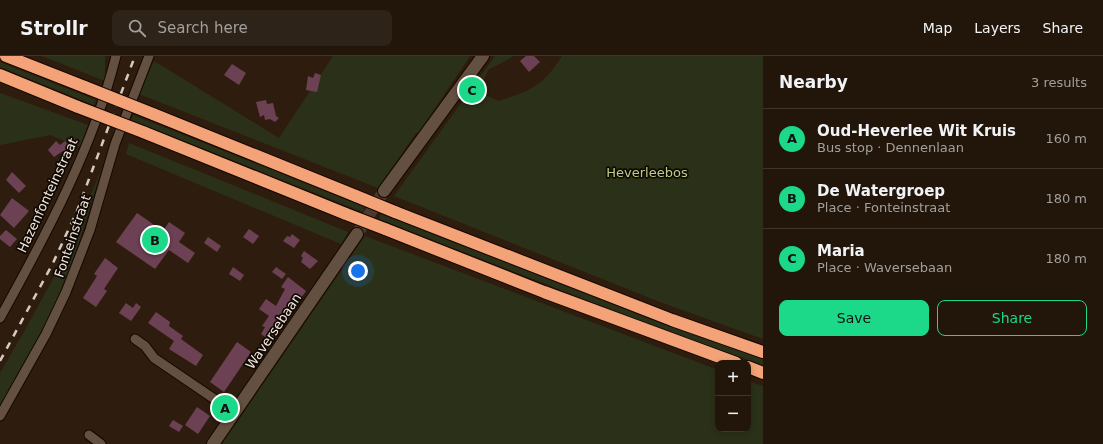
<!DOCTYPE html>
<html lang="en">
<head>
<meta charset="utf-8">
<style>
	:root { --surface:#22160a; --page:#2e2318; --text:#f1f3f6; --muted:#a29f9c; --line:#3f352b; --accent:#1bd988 }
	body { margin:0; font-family:"DejaVu Sans",sans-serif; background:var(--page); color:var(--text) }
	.controls { position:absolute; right:12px; bottom:12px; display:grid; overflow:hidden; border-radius:8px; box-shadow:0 2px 6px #0003 }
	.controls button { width:36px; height:36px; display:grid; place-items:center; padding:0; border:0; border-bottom:1px solid var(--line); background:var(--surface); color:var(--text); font:20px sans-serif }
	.you { position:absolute; left:358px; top:215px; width:14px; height:14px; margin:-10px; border:3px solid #fff; border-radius:50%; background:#1a73e8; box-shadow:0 0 0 6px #1a73e833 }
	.badge { display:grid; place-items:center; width:26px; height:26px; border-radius:50%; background:var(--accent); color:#111; font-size:13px; font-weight:700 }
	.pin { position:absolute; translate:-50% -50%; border:2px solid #fff; box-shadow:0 1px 4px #0006 }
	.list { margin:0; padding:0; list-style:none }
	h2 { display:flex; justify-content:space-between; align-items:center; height:52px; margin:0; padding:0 16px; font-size:17px }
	h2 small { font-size:13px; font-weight:400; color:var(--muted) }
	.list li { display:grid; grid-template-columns:26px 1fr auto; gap:12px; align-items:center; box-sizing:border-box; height:60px; padding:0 16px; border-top:1px solid var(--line) }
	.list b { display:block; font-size:15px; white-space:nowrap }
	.list p { margin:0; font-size:13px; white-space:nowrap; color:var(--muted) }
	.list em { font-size:13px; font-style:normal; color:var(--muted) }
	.actions { display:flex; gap:8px; padding:12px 16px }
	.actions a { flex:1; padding:9px 0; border:1px solid var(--accent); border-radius:8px; text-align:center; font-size:14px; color:var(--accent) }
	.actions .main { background:var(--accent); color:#111 }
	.icon { flex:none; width:22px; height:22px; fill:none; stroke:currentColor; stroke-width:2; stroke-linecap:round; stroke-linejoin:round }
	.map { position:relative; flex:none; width:763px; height:388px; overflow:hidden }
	header { display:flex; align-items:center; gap:24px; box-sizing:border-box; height:56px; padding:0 20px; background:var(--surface); border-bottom:1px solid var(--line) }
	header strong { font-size:19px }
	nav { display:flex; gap:22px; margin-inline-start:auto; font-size:14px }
	.search { width:280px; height:36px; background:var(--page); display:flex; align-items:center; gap:10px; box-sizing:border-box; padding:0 14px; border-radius:8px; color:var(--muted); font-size:15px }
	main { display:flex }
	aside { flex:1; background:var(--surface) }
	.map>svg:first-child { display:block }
</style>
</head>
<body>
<header>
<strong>Strollr</strong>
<div class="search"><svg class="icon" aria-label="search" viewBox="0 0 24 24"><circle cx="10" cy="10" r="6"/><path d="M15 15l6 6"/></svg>Search here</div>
<nav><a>Map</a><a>Layers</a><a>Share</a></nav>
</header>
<main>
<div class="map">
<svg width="763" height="388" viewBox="0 0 763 388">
	<rect width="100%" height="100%" fill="#2e1d0e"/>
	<g fill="#2b3118">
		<polygon points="42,0 105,0 105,25"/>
		<polygon points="333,0 470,0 419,76 416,77 378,132 139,38 154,5 279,82"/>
		<path d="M 495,0 L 514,0 L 488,14 L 479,36 L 499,45 C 532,34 543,30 562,0 L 763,0 L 763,283 L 660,246 L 394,140 Z"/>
		<polygon points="0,6 96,44 94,49 0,11"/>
		<polygon points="0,37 88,69 80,91 50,79 0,89"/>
		<polygon points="133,59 365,151 363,156 131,64"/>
		<polygon points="129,87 348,176 341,188 126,98"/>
		<polygon points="102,112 64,234 0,351 0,317 25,274 58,214"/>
		<polygon points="381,158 671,271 763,303 763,309 669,276 379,163"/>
		<polygon points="365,180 718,314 718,373 748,373 748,325 763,330 763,388 222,388"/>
	</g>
	<g fill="#6d4154">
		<polygon points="526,0 534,0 540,6 529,16 520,5"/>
		<polygon points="232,8 246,17 239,29 224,19"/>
		<polygon points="315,17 321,19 317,36 306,34 308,20 313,22"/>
		<polygon points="266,44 267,48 273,47 276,60 279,62 275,66 270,63 265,64 264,59 260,61 256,46"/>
		<polygon points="56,85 60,89 65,85 71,93 65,97 63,95 54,101 48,94"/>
		<polygon points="12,116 26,130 19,137 6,124"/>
		<polygon points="12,142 29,155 14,172 0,159"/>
		<polygon points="137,157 163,175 169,166 185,177 179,186 195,197 188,207 169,194 155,213 116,186"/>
		<polygon points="249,173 259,180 253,188 243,181"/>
		<polygon points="6,174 17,183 10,191 0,183 0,180"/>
		<polygon points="292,178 300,184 294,192 283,185 287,180 290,181"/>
		<polygon points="208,181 221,190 217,196 204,187"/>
		<polygon points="304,195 318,205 310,213 301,206 303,202 301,200"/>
		<polygon points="105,202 118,212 104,233 107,235 96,251 83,242 97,220 94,218"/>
		<polygon points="233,211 244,219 240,225 229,218"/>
		<polygon points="276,211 286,218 282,223 272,216"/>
		<polygon points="288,221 306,235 271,285 261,278 265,271 262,270 269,260 259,253 266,243 276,250 285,233 281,231"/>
		<polygon points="126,247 133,252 136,247 141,251 131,265 119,257"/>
		<polygon points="156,256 170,266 169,270 183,280 181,283 203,299 196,310 169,293 174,285 148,267"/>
		<polygon points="237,286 251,296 224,336 210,326"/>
		<polygon points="197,351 210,360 198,378 185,369"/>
		<polygon points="173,364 183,370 179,376 169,370"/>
	</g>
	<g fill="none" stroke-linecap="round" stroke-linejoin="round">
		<polyline stroke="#4c3b2d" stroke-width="12" stroke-dasharray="12 6" stroke-linecap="butt" points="357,178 384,135"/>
		<g stroke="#150700" stroke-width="11">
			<g id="street">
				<path d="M 0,262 C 46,179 93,92 116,0"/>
				<polyline points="135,283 145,290 154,302 235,357"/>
				<polyline points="0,360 46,278 66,236 90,174 115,88 149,0"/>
				<polyline points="89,379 101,388"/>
			</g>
		</g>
		<g stroke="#150700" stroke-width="14">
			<g id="secondary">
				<polyline points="384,135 483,0"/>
				<polyline points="213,388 357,178"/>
			</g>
		</g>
		<g stroke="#150700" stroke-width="14">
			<g id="highway">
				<polyline points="6,0 85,31"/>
				<polyline points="0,19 78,51"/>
				<polyline points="153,58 356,140"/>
				<polyline points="143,76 346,158"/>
				<polyline points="395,156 672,264 763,296"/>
				<polyline points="385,173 544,236 736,307"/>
				<polyline points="748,311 763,317"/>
			</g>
		</g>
		<use href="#street" stroke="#645040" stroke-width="9"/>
		<use href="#secondary" stroke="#645040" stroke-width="12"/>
		<use href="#highway" stroke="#f3a377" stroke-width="12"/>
		<polyline stroke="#d7cac0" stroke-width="2.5" stroke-dasharray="7 7" stroke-linecap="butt" points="0,305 53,207 77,155 135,0"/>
		<g stroke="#150700" stroke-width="14" stroke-linecap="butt">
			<g id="highway-bridge">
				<polyline points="85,31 153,58"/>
				<polyline points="78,51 143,76"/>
				<polyline points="356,140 395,156"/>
				<polyline points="346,158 385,173"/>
			</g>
		</g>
		<use href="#highway-bridge" stroke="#f3a377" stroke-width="12"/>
	</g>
	<g text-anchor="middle" stroke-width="3.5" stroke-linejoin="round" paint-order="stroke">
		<g font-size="13" fill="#bdce86" stroke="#100904">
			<text x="647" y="121">Heverleebos</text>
		</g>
		<g font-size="13" fill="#f4e7de" stroke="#100904">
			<text transform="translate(47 139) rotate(-65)" y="5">Hazenfonteinstraat</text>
			<text transform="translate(72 180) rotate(-71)" y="5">Fonteinstraat</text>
			<text transform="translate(273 275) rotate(-56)" y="5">Waversebaan</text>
		</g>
	</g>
</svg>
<div class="controls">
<button>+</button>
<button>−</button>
</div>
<div class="you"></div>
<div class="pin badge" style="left:225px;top:352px">A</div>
<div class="pin badge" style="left:155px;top:184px">B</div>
<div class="pin badge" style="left:472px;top:34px">C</div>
</div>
<aside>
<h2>Nearby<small>3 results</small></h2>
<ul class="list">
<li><span class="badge">A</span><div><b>Oud-Heverlee Wit Kruis</b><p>Bus stop · Dennenlaan</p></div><em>160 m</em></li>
<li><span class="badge">B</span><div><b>De Watergroep</b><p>Place · Fonteinstraat</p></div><em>180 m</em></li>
<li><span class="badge">C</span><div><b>Maria</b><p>Place · Waversebaan</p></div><em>180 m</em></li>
</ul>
<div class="actions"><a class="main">Save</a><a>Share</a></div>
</aside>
</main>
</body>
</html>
